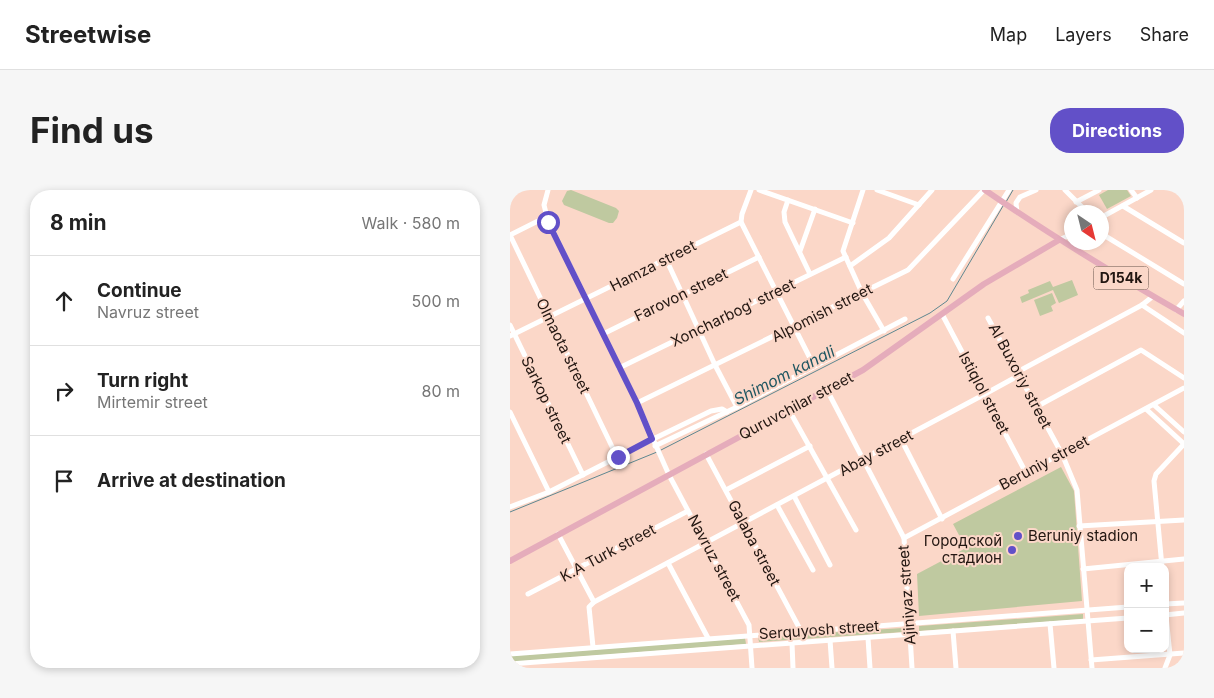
<!DOCTYPE html>
<html lang="en">
<head>
<meta charset="utf-8">
<style>
	:root { --surface:#fff; --page:#f6f6f6; --text:#222; --muted:#767676; --line:#e0e0e0; --accent:#6250c8 }
	body { margin:0; font-family:Inter,sans-serif; background:var(--page); color:var(--text) }
	.controls { position:absolute; right:15px; bottom:15px; display:grid; overflow:hidden; border-radius:10px; box-shadow:0 2px 8px #0003 }
	.controls button { width:45px; height:45px; display:grid; place-items:center; padding:0; border:0; border-bottom:1px solid var(--line); background:var(--surface); color:var(--text); font:25px sans-serif }
	.compass { position:absolute; left:554px; top:15px; width:45px; height:45px; border-radius:50%; background:var(--surface); box-shadow:0 2px 8px #0003; rotate:145deg }
	.stop { position:absolute; width:15px; height:15px; margin:-11px; border:4px solid #6250c8; border-radius:50%; background:#fff }
	.stop.end { background:#6250c8; border-color:#fff; box-shadow:0 1px 5px #0008 }
	.list { margin:0; padding:0; list-style:none }
	h2 { display:flex; justify-content:space-between; align-items:center; height:65px; margin:0; padding:0 20px; font-size:21px }
	h2 small { font-size:16px; font-weight:400; color:var(--muted) }
	.list li { display:grid; grid-template-columns:32px 1fr auto; gap:15px; align-items:center; box-sizing:border-box; height:90px; padding:0 20px; border-top:1px solid var(--line) }
	.list b { display:block; font-size:19px; white-space:nowrap }
	.list p { margin:0; font-size:16px; white-space:nowrap; color:var(--muted) }
	.list em { font-size:16px; font-style:normal; color:var(--muted) }
	.icon { flex:none; width:28px; height:28px; fill:none; stroke:currentColor; stroke-width:2; stroke-linecap:round; stroke-linejoin:round }
	.map { position:relative; flex:none; width:674px; height:478px; overflow:hidden; border-radius:20px }
	header { display:flex; align-items:center; gap:30px; box-sizing:border-box; height:70px; padding:0 25px; background:var(--surface); border-bottom:1px solid var(--line) }
	header strong { font-size:24px }
	nav { display:flex; gap:28px; margin-inline-start:auto; font-size:18px }
	.intro { display:flex; align-items:center; justify-content:space-between; box-sizing:border-box; height:120px; padding:0 30px }
	h1 { margin:0; font-size:35px }
	.button { padding:12px 22px; border-radius:20px; background:var(--accent); color:#fff; font-size:18px; font-weight:700 }
	main { display:flex; gap:30px; padding:0 30px }
	aside { flex:1; background:var(--surface); border-radius:20px; box-shadow:0 2px 8px #0003 }
	.map>svg:first-child { display:block }
</style>
</head>
<body>
<header>
<strong>Streetwise</strong>
<nav><a>Map</a><a>Layers</a><a>Share</a></nav>
</header>
<div class="intro"><h1>Find us</h1><a class="button">Directions</a></div>
<main>
<aside>
<h2>8 min<small>Walk · 580 m</small></h2>
<ul class="list">
<li><svg class="icon" aria-label="ahead" viewBox="0 0 24 24"><path d="M12 20V5M6 11l6-6 6 6"/></svg><div><b>Continue</b><p>Navruz street</p></div><em>500 m</em></li>
<li><svg class="icon" aria-label="right" viewBox="0 0 24 24"><path d="M7 20v-9h11M14 6l5 5-5 5"/></svg><div><b>Turn right</b><p>Mirtemir street</p></div><em>80 m</em></li>
<li><svg class="icon" aria-label="arrive" viewBox="0 0 24 24"><path d="M6 21V4h12l-3 4 3 4H6"/></svg><div><b>Arrive at destination</b></div></li>
</ul>
</aside>
<div class="map">
<svg width="674" height="478" viewBox="0 0 674 478">
	<rect width="100%" height="100%" fill="#fbd7c8"/>
	<g fill="#bfc9a0">
		<polygon points="61,0 106,18 109,21 107,28 103,33 99,33 54,15 52,11 57,1"/>
		<polygon points="598,0 617,0 621,6 597,19 589,5"/>
		<polygon points="562,90 568,105 549,113 543,100 512,113 510,107 519,103 518,100 540,91 543,97"/>
		<polygon points="542,103 546,113 541,116 543,121 530,126 524,110"/>
		<polygon points="551,277 564,301 572,411 409,426 407,384 456,358 443,334"/>
		<polygon points="573,424 573,429 409,441 409,436"/>
		<polygon points="393,438 394,442 249,452 248,447"/>
		<polygon points="235,448 236,454 0,472 0,466"/>
	</g>
	<g fill="none" stroke-linecap="round" stroke-linejoin="round">
		<g stroke="#5e8790" stroke-width="1">
			<polyline points="496,12 503,0"/>
			<polyline points="151,260 420,123 437,111 493,16"/>
			<polyline points="0,322 147,262"/>
		</g>
		<g stroke="#fff" stroke-width="5">
			<polyline points="38,0 34,15 38,31 127,213 159,285 239,435 242,478"/>
			<polyline points="241,0 232,24 231,32 304,176"/>
			<polyline points="249,0 343,33"/>
			<polyline points="353,0 333,61 352,103 374,141"/>
			<polyline points="367,0 409,15"/>
			<polyline points="555,0 577,22"/>
			<polyline points="621,0 627,8"/>
			<polyline points="278,10 274,22 275,32 300,84"/>
			<polyline points="566,12 589,0"/>
			<polyline points="613,16 674,53"/>
			<polyline points="507,22 506,13 510,7 526,0"/>
			<polyline points="36,27 0,45 107,267"/>
			<polyline points="592,27 641,0"/>
			<polyline points="592,44 674,94"/>
			<polyline points="549,50 562,44"/>
			<polyline points="290,61 305,19"/>
			<polyline points="156,69 205,175 227,217"/>
			<polyline points="340,76 379,48 422,0"/>
			<polyline points="443,89 499,0"/>
			<polyline points="632,115 674,143"/>
			<polyline points="666,120 674,111"/>
			<polyline points="432,124 516,283"/>
			<polyline points="478,128 552,264 567,300 582,478"/>
			<polyline points="0,135 73,285"/>
			<polyline points="93,144 249,67"/>
			<polyline points="0,146 231,32"/>
			<polyline points="109,178 336,67"/>
			<polyline points="317,200 394,348 402,478"/>
			<polyline points="127,213 398,80 474,0"/>
			<polyline points="644,215 674,242"/>
			<polyline points="526,217 631,160 674,188"/>
			<polyline points="636,219 674,254"/>
			<polyline points="279,220 346,340"/>
			<polyline points="0,222 39,302"/>
			<polyline points="391,249 432,329"/>
			<polyline points="145,256 227,217 395,129"/>
			<polyline points="196,264 291,441"/>
			<polyline points="216,300 300,256"/>
			<polyline points="284,306 320,375"/>
			<polyline points="267,315 303,380"/>
			<polyline points="0,317 39,302 137,252 201,221 212,219 217,222"/>
			<polyline points="569,336 674,330"/>
			<polyline points="48,344 84,412 79,417 83,457"/>
			<polyline points="394,348 674,198"/>
			<polyline points="158,373 198,448"/>
			<polyline points="652,377 644,291 646,284 674,254"/>
			<polyline points="573,379 674,369"/>
			<polyline points="18,404 178,321"/>
			<polyline points="84,412 475,204 506,187 507,182 511,180 632,115 642,107"/>
			<polyline points="655,414 674,413"/>
			<polyline points="655,425 674,423"/>
			<polyline points="540,434 544,478"/>
			<polyline points="443,441 446,478"/>
			<polyline points="358,448 360,478"/>
			<polyline points="320,450 322,478"/>
			<polyline points="282,453 283,478"/>
			<polyline points="0,464 618,417"/>
			<polyline points="581,470 674,463"/>
			<polyline points="0,474 618,428"/>
			<polyline points="655,478 660,465 655,416"/>
		</g>
		<g stroke="#e5acbb" stroke-width="6">
			<path d="M 475,0 C 540,45 606,85 674,124"/>
			<polyline points="0,371 353,180 474,94 549,50"/>
		</g>
	</g>
	<g fill="none" stroke-linecap="round" stroke-linejoin="round">
		<polyline stroke="#6250c8" stroke-width="6" points="38,32 127,213 142,249 108,267"/>
	</g>
	<g fill="#6250c8" stroke="#fbd7c8" stroke-width="2">
		<circle cx="508" cy="346" r="5"/>
		<circle cx="502" cy="360" r="5"/>
	</g>
	<g text-anchor="middle" stroke-width="4" stroke-linejoin="round" paint-order="stroke">
		<rect fill="#fbd7c8" stroke="#635048" stroke-width="1" x="583.5" y="76.5" width="55" height="23" rx="4"/>
		<g font-size="14" font-weight="bold" fill="#221611">
			<text x="611" y="93">D154k</text>
		</g>
		<g font-size="15" fill="#221611" stroke="#fbd7c8">
			<text transform="translate(143 76) rotate(-27)" y="5">Hamza street</text>
			<text transform="translate(171 105) rotate(-26)" y="5">Farovon street</text>
			<text transform="translate(223 123) rotate(-26)" y="5">Xoncharbog' street</text>
			<text transform="translate(312 123) rotate(-27)" y="5">Alpomish street</text>
			<text transform="translate(53 156) rotate(64)" y="5">Olmaota street</text>
			<text transform="translate(510 186) rotate(62)" y="5">Al Buxoriy street</text>
			<text transform="translate(474 203) rotate(62)" y="5">Istiqlol street</text>
			<text transform="translate(36 210) rotate(64)" y="5">Sarkop street</text>
			<text transform="translate(286 216) rotate(-28)" y="5">Quruvchilar street</text>
			<text transform="translate(366 263) rotate(-28)" y="5">Abay street</text>
			<text transform="translate(534 273) rotate(-28)" y="5">Beruniy street</text>
			<text transform="translate(244 353) rotate(62)" y="5">Galaba street</text>
			<text transform="translate(98 363) rotate(-28)" y="5">K.A Turk street</text>
			<text transform="translate(204 368) rotate(62)" y="5">Navruz street</text>
			<text transform="translate(397 405) rotate(-94)" y="5">Ajiniyaz street</text>
			<text transform="translate(309 440) rotate(-4)" y="5">Serquyosh street</text>
		</g>
		<g font-size="15" fill="#221611" stroke="#fbd7c8" text-anchor="start">
			<text x="518" y="351">Beruniy stadion</text>
			<text x="492" y="356" text-anchor="end">Городской<tspan x="492" dy="17">стадион</tspan></text>
		</g>
		<g font-size="16" font-style="italic" fill="#205762" stroke="#fbd7c8">
			<text transform="translate(274 185) rotate(-27)" y="6">Shimom kanali</text>
		</g>
	</g>
</svg>
<div class="controls">
<button>+</button>
<button>−</button>
</div>
<svg class="compass" viewBox="-18 -18 36 36"><path d="M0-13l5 13h-10z" fill="#e53935"/><path d="M0 13l5-13h-10z" fill="#767676"/></svg>
<div class="stop" style="left:38px;top:32px"></div>
<div class="stop end" style="left:108px;top:267px"></div>
</div>
</main>
</body>
</html>
